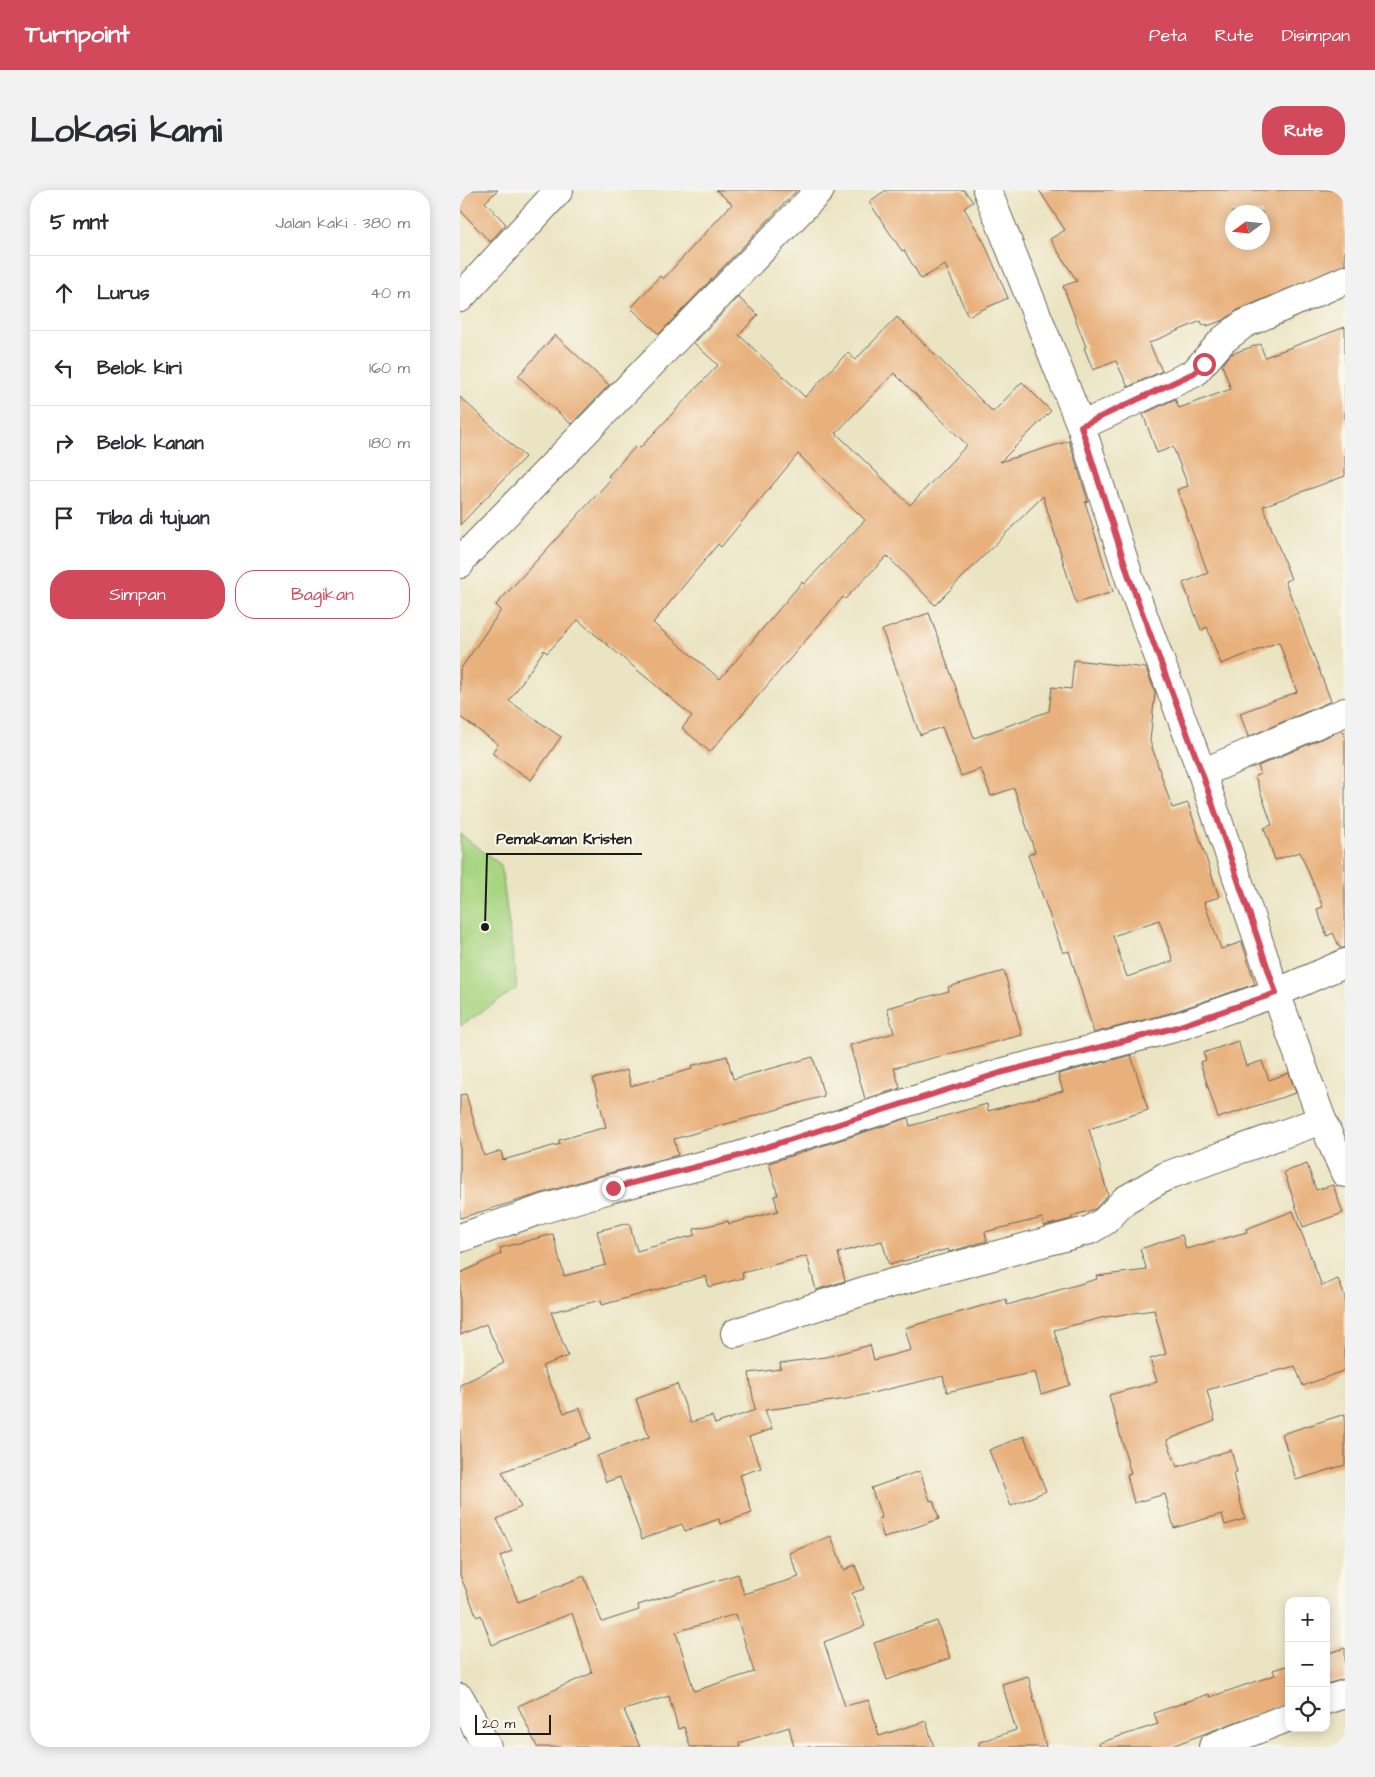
<!DOCTYPE html>
<html lang="id">
<head>
<meta charset="utf-8">
<style>
	:root { --surface:#fff; --page:#f2f2f3; --text:#2b2b33; --muted:#7c7c81; --line:#e1e1e2; --accent:#d1495b }
	body { margin:0; font-family:"Architects Daughter",sans-serif; background:var(--page); color:var(--text) }
	.controls { position:absolute; right:15px; bottom:15px; display:grid; overflow:hidden; border-radius:10px; box-shadow:0 2px 12px #0003 }
	.controls button { width:45px; height:45px; display:grid; place-items:center; padding:0; border:0; border-bottom:1px solid var(--line); background:var(--surface); color:var(--text); font:25px sans-serif }
	.compass { position:absolute; left:765px; top:15px; width:45px; height:45px; border-radius:50%; background:var(--surface); box-shadow:0 2px 12px #0003; rotate:255deg }
	.scale { position:absolute; left:15px; bottom:12px; width:76px; box-sizing:border-box; padding-left:5px; border:2px solid #1c1c1c; border-top:0; font-size:14px; line-height:18px; white-space:nowrap; color:#1c1c1c; -webkit-text-stroke:4px #fbf7ec; paint-order:stroke }
	.stop { position:absolute; width:15px; height:15px; margin:-11px; border:4px solid #d1495b; border-radius:50%; background:#fff }
	.stop.end { background:#d1495b; border-color:#fff; box-shadow:0 1px 5px #0008 }
	.list { margin:0; padding:0; list-style:none }
	h2 { display:flex; justify-content:space-between; align-items:center; height:65px; margin:0; padding:0 20px; font-size:21px }
	h2 small { font-size:16px; font-weight:400; color:var(--muted) }
	.list li { display:grid; grid-template-columns:32px 1fr auto; gap:15px; align-items:center; box-sizing:border-box; height:75px; padding:0 20px; border-top:1px solid var(--line) }
	.list b { display:block; font-size:19px; white-space:nowrap }
	.list em { font-size:16px; font-style:normal; color:var(--muted) }
	.actions { display:flex; gap:10px; padding:15px 20px }
	.actions a { flex:1; padding:11px 0; border:1px solid var(--accent); border-radius:20px; text-align:center; font-size:18px; color:var(--accent) }
	.actions .main { background:var(--accent); color:#fff }
	.icon { flex:none; width:28px; height:28px; fill:none; stroke:currentColor; stroke-width:2; stroke-linecap:round; stroke-linejoin:round }
	.map { position:relative; flex:none; width:885px; height:1557px; overflow:hidden; border-radius:20px }
	header { display:flex; align-items:center; gap:30px; box-sizing:border-box; height:70px; padding:0 25px; background:var(--accent); color:#fff }
	header strong { font-size:24px }
	nav { display:flex; gap:28px; margin-inline-start:auto; font-size:18px }
	.intro { display:flex; align-items:center; justify-content:space-between; box-sizing:border-box; height:120px; padding:0 30px }
	h1 { margin:0; font-size:35px }
	.button { padding:12px 22px; border-radius:20px; background:var(--accent); color:#fff; font-size:18px; font-weight:700 }
	main { display:flex; gap:30px; padding:0 30px }
	aside { flex:1; background:var(--surface); border-radius:20px; box-shadow:0 2px 12px #0003 }
	.map>svg:first-child { display:block }
</style>
</head>
<body>
<header>
<strong>Turnpoint</strong>
<nav><a>Peta</a><a>Rute</a><a>Disimpan</a></nav>
</header>
<div class="intro"><h1>Lokasi kami</h1><a class="button">Rute</a></div>
<main>
<aside>
<h2>5 mnt<small>Jalan kaki · 380 m</small></h2>
<ul class="list">
<li><svg class="icon" aria-label="ahead" viewBox="0 0 24 24"><path d="M12 20V5M6 11l6-6 6 6"/></svg><div><b>Lurus</b></div><em>40 m</em></li>
<li><svg class="icon" aria-label="left" viewBox="0 0 24 24"><path d="M17 20v-9H6M10 6l-5 5 5 5"/></svg><div><b>Belok kiri</b></div><em>160 m</em></li>
<li><svg class="icon" aria-label="right" viewBox="0 0 24 24"><path d="M7 20v-9h11M14 6l5 5-5 5"/></svg><div><b>Belok kanan</b></div><em>180 m</em></li>
<li><svg class="icon" aria-label="arrive" viewBox="0 0 24 24"><path d="M6 21V4h12l-3 4 3 4H6"/></svg><div><b>Tiba di tujuan</b></div></li>
</ul>
<div class="actions"><a class="main">Simpan</a><a>Bagikan</a></div>
</aside>
<div class="map">
<svg width="885" height="1557" viewBox="0 0 885 1557">
	<rect width="100%" height="100%" fill="#fbf7ec"/>
	<filter id="ink" filterUnits="userSpaceOnUse"><feTurbulence type="fractalNoise" baseFrequency=".02" numOctaves="2"/><feDisplacementMap in="SourceGraphic" scale="10" xChannelSelector="R" yChannelSelector="G"/><feConvolveMatrix kernelMatrix="1 2 1 2 8 2 1 2 1" color-interpolation-filters="sRGB"/></filter>
	<filter id="wash" filterUnits="userSpaceOnUse"><feTurbulence type="fractalNoise" baseFrequency=".0096" numOctaves="4" result="noise"/><feDisplacementMap in="SourceGraphic" scale="20" xChannelSelector="R" yChannelSelector="G"/><feGaussianBlur stdDeviation="1.12" result="paint"/><feColorMatrix in="noise" values="0 0 0 0 0 0 0 0 0 0 0 0 0 0 0 0 0 1.4 0 .05"/><feComposite in="paint" operator="in"/></filter>
	<g filter="url(#wash)">
		<rect width="100%" height="100%" fill="#ebe4c3"/>
		<polygon fill="#a8d582" stroke="#62784f" points="0,644 41,675 57,798 0,836"/>
		<g id="blocks">
			<g fill="#e8b07b" fill-rule="evenodd">
				<polygon points="0,0 38,0 25,12 46,34 30,52 0,20"/>
				<polygon points="256,0 337,0 199,144 171,118 200,86 203,89 272,14"/>
				<polygon points="426,0 504,0 513,12 504,18 524,52 548,108 508,126 485,75 461,89 444,60 442,61 409,12"/>
				<path d="M 579,0 L 885,0 L 885,75 L 778,120 L 764,130 L 747,136 L 747,134 L 743,136 L 741,131 L 689,153 L 702,181 L 668,197 L 656,171 L 633,180 L 624,158 L 626,157 L 603,96 L 617,91 L 590,49 L 605,40 ZM 772,22 L 802,22 L 802,52 L 772,52 Z"/>
				<path d="M 278,107 L 298,125 L 279,145 L 345,207 L 388,162 L 395,170 L 437,127 L 533,222 L 562,192 L 591,221 L 540,272 L 609,251 L 628,311 L 625,312 L 653,402 L 616,413 L 583,306 L 475,415 L 427,366 L 385,409 L 383,407 L 250,562 L 222,538 L 232,526 L 118,430 L 87,463 L 84,460 L 49,511 L 101,547 L 71,590 L 32,563 L 38,554 L 0,527 L 0,480 L 41,420 L 36,415 L 151,289 L 148,286 L 177,255 L 180,258 L 258,175 L 234,153 ZM 434,183 L 507,255 L 450,315 L 376,243 ZM 338,264 L 405,330 L 344,394 L 342,392 L 260,489 L 193,433 L 258,354 L 261,357 Z"/>
				<polygon points="885,137 885,286 803,316 831,389 825,391 871,511 788,547 780,523 837,502 819,452 761,474 747,437 741,440 723,393 748,383 717,300 728,296 713,257 697,263 683,224 715,209 719,218 771,199 762,175 771,164 800,154 805,167"/>
				<polygon points="95,145 149,195 111,234 58,186"/>
				<polygon points="0,207 65,267 0,335"/>
				<path d="M 469,423 L 514,548 L 589,521 L 592,497 L 611,499 L 614,470 L 686,478 L 695,502 L 690,551 L 712,618 L 728,613 L 759,707 L 744,712 L 761,759 L 782,752 L 795,794 L 710,823 L 634,843 L 609,761 L 603,763 L 568,665 L 575,662 L 554,598 L 531,606 L 521,579 L 501,586 L 482,537 L 460,545 L 422,440 ZM 699,730 L 713,771 L 667,787 L 653,746 Z"/>
				<polygon points="882,540 885,549 885,758 880,758 873,743 867,746 857,719 863,717 840,662 815,670 804,638 812,635 795,586 801,584 798,576"/>
				<polygon points="544,781 562,845 434,878 440,898 405,909 390,855 434,843 427,818 489,801 488,797"/>
				<polygon points="778,851 786,876 802,871 809,890 829,883 836,903 758,928 740,872 746,870 743,863"/>
				<path d="M 671,865 L 688,920 L 629,939 L 648,1005 L 635,1019 L 612,1026 L 612,1029 L 584,1036 L 582,1028 L 525,1042 L 527,1051 L 489,1062 L 488,1059 L 429,1075 L 422,1051 L 378,1063 L 385,1091 L 356,1100 L 347,1066 L 282,1083 L 283,1088 L 249,1097 L 246,1086 L 142,1115 L 141,1110 L 91,1122 L 108,1166 L 82,1176 L 104,1223 L 120,1218 L 131,1248 L 42,1282 L 61,1317 L 37,1329 L 52,1361 L 40,1366 L 58,1412 L 124,1386 L 142,1432 L 179,1420 L 178,1415 L 278,1384 L 284,1404 L 339,1387 L 329,1363 L 371,1346 L 384,1380 L 395,1375 L 404,1399 L 392,1403 L 405,1436 L 364,1452 L 385,1516 L 409,1510 L 419,1546 L 466,1531 L 474,1557 L 334,1557 L 329,1537 L 279,1553 L 280,1557 L 230,1557 L 224,1537 L 218,1539 L 209,1506 L 164,1520 L 180,1557 L 77,1557 L 58,1516 L 132,1483 L 112,1423 L 32,1455 L 21,1425 L 17,1427 L 0,1385 L 0,1195 L 44,1173 L 26,1134 L 0,1145 L 0,1083 L 41,1064 L 40,1058 L 93,1044 L 104,1086 L 146,1075 L 137,1041 L 169,1033 L 177,1061 L 235,1045 L 234,1039 L 268,1031 L 269,1034 L 318,1021 L 314,1006 L 318,1005 L 309,973 L 448,928 L 450,936 L 527,914 L 528,921 L 603,901 L 598,884 ZM 276,1424 L 294,1482 L 234,1501 L 216,1442 Z"/>
				<polygon points="267,866 273,889 353,867 364,906 214,949 218,965 149,983 0,1028 0,905 6,904 24,966 41,961 43,970 100,954 99,950 146,937 133,889 167,880 171,896 232,879 231,876"/>
				<polygon points="847,974 856,1000 873,995 883,1023 843,1037 824,982"/>
				<polygon points="833,1021 862,1096 878,1089 885,1107 885,1180 843,1196 835,1176 747,1200 755,1231 707,1250 717,1277 771,1260 777,1282 773,1284 785,1329 765,1335 762,1324 714,1338 705,1304 674,1313 667,1285 671,1284 649,1205 697,1192 690,1169 706,1164 694,1120 645,1127 594,1140 610,1195 581,1204 575,1182 487,1202 483,1186 387,1209 305,1220 312,1239 289,1247 301,1278 280,1285 292,1323 260,1334 259,1329 225,1341 222,1334 182,1349 160,1287 146,1292 137,1266 189,1247 176,1209 217,1194 231,1232 252,1226 255,1234 295,1220 289,1183 321,1179 320,1173 366,1167 410,1155 414,1170 451,1160 445,1138 546,1109 547,1115 637,1089 636,1086 687,1080 680,1059 722,1045 726,1059 787,1042 786,1039"/>
				<polygon points="885,1224 885,1275 836,1290 822,1244"/>
				<polygon points="564,1246 586,1301 551,1316 529,1260"/>
				<polygon points="460,1281 470,1311 473,1310 479,1329 424,1348 418,1329 422,1328 411,1298"/>
				<polygon points="477,1431 490,1468 427,1490 414,1453"/>
				<polygon points="885,1458 885,1489 866,1494 866,1464"/>
				<polygon points="829,1475 829,1512 709,1557 640,1557 639,1553 698,1534 694,1523 749,1504 750,1507 815,1485 813,1480"/>
				<polygon points="568,1486 586,1557 519,1557 519,1552 556,1540 542,1494"/>
			</g>
		</g>
	</g>
	<g filter="url(#ink)">
		<use href="#blocks" fill-opacity="0" stroke="#646256" stroke-width="1"/>
		<g fill="none" stroke-linecap="round" stroke-linejoin="round">
			<g stroke="#646256" stroke-width="30">
				<g id="minor">
					<polyline points="527,0 621,236 670,390 742,583 816,803 862,930 885,983"/>
					<polyline points="0,108 99,0"/>
					<polyline points="621,236 734,183 763,150 784,134 885,90"/>
					<polyline points="0,374 2,369 360,0"/>
					<polyline points="742,583 885,522"/>
					<polyline points="0,1048 77,1021 153,998 275,967 540,883 714,838 816,803 885,773"/>
					<polyline points="275,1143 410,1099 630,1040 645,1031 665,1010 706,986 862,930"/>
					<polyline points="0,1508 27,1557"/>
					<polyline points="866,1510 885,1504"/>
					<polyline points="753,1557 829,1527"/>
				</g>
			</g>
			<use href="#minor" stroke="#fff" stroke-width="28"/>
		</g>
	</g>
	<g fill="none" stroke-linecap="round" stroke-linejoin="round" filter="url(#ink)">
		<polyline stroke="#d1495b" stroke-width="6" points="153,998 275,967 540,883 714,838 816,803 742,583 670,390 621,236 734,183 744,174"/>
	</g>
	<path fill="none" stroke="#1c1c1c" stroke-width="2" d="M25 737L27 664H182"/>
	<circle fill="#1c1c1c" stroke="#fbf7ec" stroke-width="2" cx="25" cy="737" r="5"/>
	<g font-size="15" text-anchor="middle" font-weight="bold" fill="#1c1c1c" stroke="#fbf7ec" stroke-width="4" stroke-linejoin="round" paint-order="stroke">
		<text x="104" y="654">Pemakaman Kristen</text>
	</g>
</svg>
<div class="controls">
<button>+</button>
<button>−</button>
<button><svg class="icon" aria-label="locate" viewBox="0 0 24 24"><circle cx="12" cy="12" r="6"/><path d="M12 2v4M12 18v4M2 12h4M18 12h4"/></svg></button>
</div>
<svg class="compass" viewBox="-18 -18 36 36"><path d="M0-13l5 13h-10z" fill="#e53935"/><path d="M0 13l5-13h-10z" fill="#7c7c81"/></svg>
<div class="scale">20 m</div>
<div class="stop" style="left:744px;top:174px"></div>
<div class="stop end" style="left:153px;top:998px"></div>
</div>
</main>
</body>
</html>
